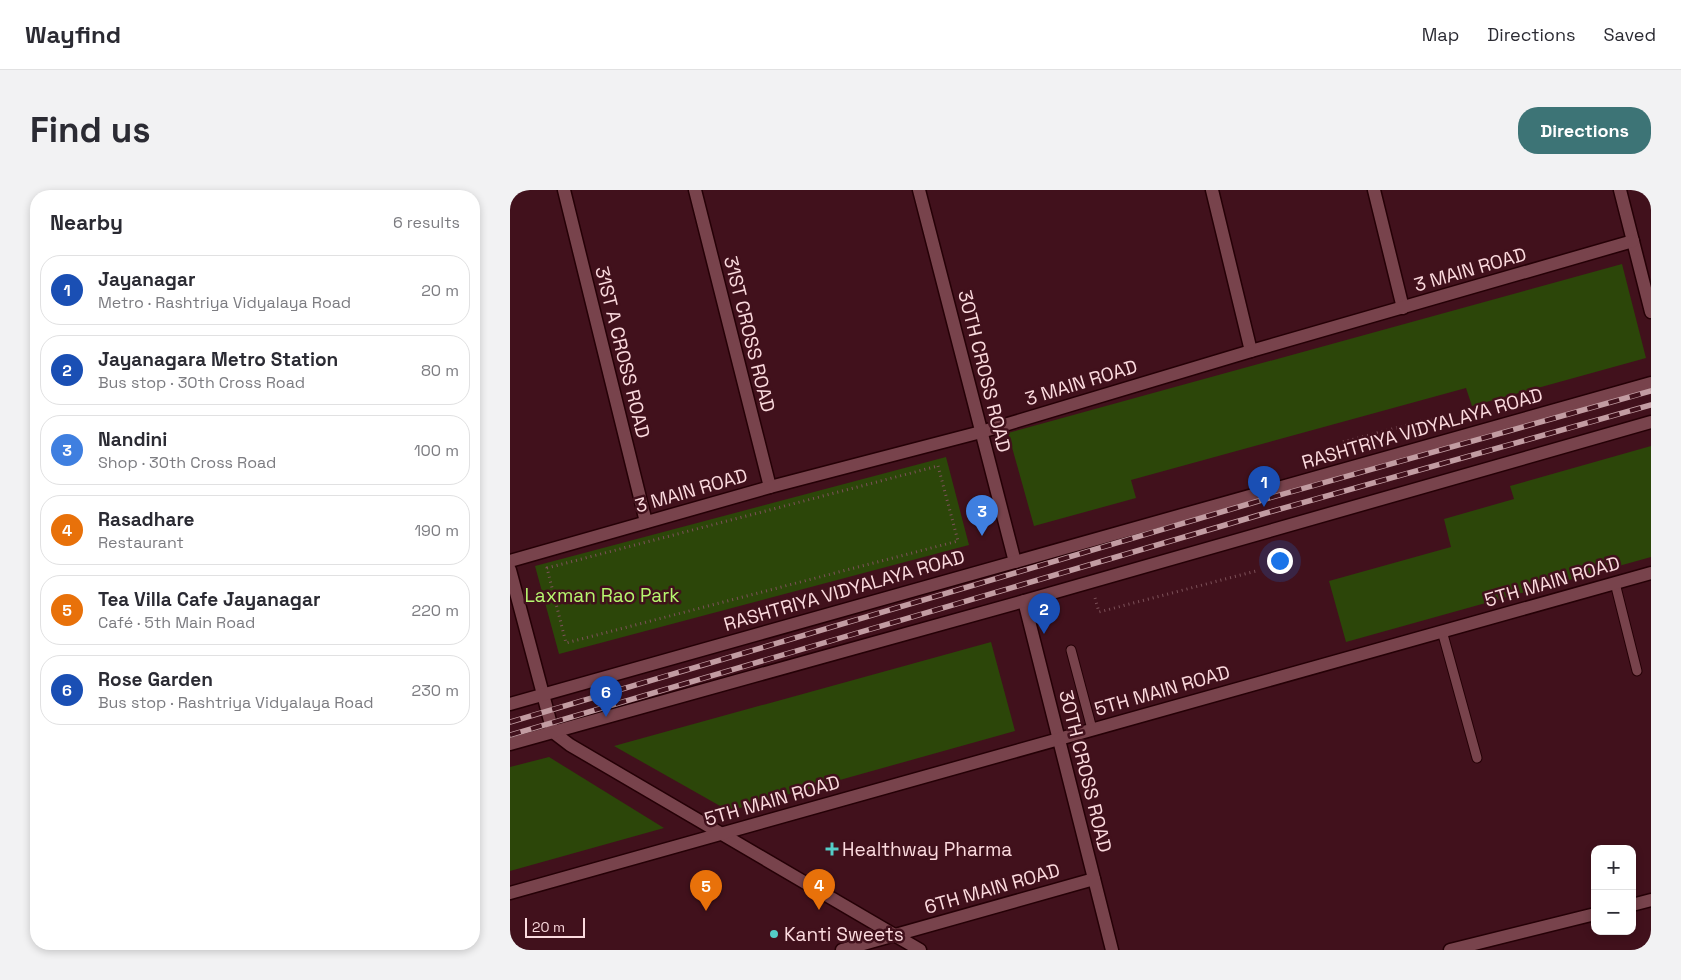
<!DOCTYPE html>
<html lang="en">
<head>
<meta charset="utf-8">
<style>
	:root { --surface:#fff; --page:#f2f2f3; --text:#2b2b33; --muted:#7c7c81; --line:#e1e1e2; --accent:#3d7476 }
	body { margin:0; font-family:"Space Grotesk",sans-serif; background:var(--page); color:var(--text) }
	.controls { position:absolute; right:15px; bottom:15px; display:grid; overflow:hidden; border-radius:10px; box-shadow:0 2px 8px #0003 }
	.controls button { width:45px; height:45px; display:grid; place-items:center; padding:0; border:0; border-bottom:1px solid var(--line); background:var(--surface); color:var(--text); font:25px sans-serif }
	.scale { position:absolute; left:15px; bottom:12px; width:60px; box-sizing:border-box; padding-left:5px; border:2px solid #fbdade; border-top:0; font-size:14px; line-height:18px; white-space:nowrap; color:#fbdade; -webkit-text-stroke:4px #41111c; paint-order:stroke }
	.you { position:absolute; left:769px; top:370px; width:18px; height:18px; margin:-12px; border:4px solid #fff; border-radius:50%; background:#1a73e8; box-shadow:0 0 0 8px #1a73e833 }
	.badge { display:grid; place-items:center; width:32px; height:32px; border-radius:50%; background:var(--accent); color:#fff; font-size:16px; font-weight:700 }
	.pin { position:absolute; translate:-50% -41px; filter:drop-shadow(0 1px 2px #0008) }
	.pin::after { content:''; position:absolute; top:26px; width:18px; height:15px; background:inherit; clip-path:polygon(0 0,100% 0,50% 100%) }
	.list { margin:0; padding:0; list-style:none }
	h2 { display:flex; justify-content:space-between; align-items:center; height:65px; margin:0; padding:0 20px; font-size:21px }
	h2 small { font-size:16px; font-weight:400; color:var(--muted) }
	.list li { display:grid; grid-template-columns:32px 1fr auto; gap:15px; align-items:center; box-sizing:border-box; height:70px; margin:0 10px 10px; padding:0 10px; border:1px solid var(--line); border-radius:20px }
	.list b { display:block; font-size:19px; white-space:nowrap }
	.list p { margin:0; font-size:16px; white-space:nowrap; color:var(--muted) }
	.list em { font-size:16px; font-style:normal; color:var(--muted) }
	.map { position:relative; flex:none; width:1141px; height:760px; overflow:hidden; border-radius:20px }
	header { display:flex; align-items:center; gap:30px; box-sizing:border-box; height:70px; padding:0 25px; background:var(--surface); border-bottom:1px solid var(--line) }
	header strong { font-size:24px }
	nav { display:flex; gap:28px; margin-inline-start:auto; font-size:18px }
	.intro { display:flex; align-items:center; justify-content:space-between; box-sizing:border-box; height:120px; padding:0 30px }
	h1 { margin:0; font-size:35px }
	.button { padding:12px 22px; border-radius:20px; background:var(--accent); color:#fff; font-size:18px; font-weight:700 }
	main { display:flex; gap:30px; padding:0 30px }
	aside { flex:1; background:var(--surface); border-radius:20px; box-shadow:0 2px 8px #0003 }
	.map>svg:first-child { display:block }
</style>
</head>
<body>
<header>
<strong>Wayfind</strong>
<nav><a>Map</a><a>Directions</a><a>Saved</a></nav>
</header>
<div class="intro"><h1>Find us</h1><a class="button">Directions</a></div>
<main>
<aside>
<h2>Nearby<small>6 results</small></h2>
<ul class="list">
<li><span class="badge" style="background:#1a4fb4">1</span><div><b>Jayanagar</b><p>Metro · Rashtriya Vidyalaya Road</p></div><em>20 m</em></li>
<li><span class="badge" style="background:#1a4fb4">2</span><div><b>Jayanagara Metro Station</b><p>Bus stop · 30th Cross Road</p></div><em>80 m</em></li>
<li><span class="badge" style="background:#3f7fe0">3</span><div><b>Nandini</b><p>Shop · 30th Cross Road</p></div><em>100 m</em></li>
<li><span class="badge" style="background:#e8710a">4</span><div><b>Rasadhare</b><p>Restaurant</p></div><em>190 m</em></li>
<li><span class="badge" style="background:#e8710a">5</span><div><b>Tea Villa Cafe Jayanagar</b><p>Café · 5th Main Road</p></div><em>220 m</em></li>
<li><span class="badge" style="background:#1a4fb4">6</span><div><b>Rose Garden</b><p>Bus stop · Rashtriya Vidyalaya Road</p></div><em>230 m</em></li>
</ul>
</aside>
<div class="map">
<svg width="1141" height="760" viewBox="0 0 1141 760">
	<rect width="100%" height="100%" fill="#41111c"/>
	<g fill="#2c4609">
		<polygon points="1112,74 1136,168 962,216 956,198 621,290 626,308 524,336 498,243"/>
		<polygon points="1141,256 1141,367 836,452 819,391 941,357 934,329 1004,309 1000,296"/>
		<polygon points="436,267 459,355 49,464 25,376"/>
		<polygon points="481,452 505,541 219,621 104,556"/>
		<polygon points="39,567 154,638 0,681 0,577"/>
	</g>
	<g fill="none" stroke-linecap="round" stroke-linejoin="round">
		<g stroke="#250006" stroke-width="11">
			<g id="lane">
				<polyline points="1105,393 1127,481"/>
				<polyline points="932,441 967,568"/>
				<polyline points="561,460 582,539"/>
			</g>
		</g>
		<g stroke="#250006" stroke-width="15">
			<g id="street">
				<polyline points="54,0 136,332"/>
				<polyline points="185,0 260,297"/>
				<polyline points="702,0 741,161"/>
				<polyline points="864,0 893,118"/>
				<polyline points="1122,715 1141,710"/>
				<polyline points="332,760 584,689"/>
				<polyline points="940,760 1085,724"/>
			</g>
		</g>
		<g stroke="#250006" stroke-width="15">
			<g id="secondary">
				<polyline points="409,0 505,372"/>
				<polyline points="1110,0 1141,122"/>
				<polyline points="0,371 260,297 471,242 741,161 1123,51"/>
				<polyline points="0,380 43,542 60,555 410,760"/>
				<polyline points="514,411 602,760"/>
				<polyline points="0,514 1141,193"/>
				<polyline points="0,554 514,411 1141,232"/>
				<polyline points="0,703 1141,383"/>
			</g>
		</g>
		<g stroke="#7d525a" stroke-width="3" stroke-dasharray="1 4" stroke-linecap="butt">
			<polyline points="833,252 920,229 922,237"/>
			<polygon points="428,276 448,351 56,453 37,378"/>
			<polyline points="585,408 589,422 746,381"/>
		</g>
		<use href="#lane" stroke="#78434c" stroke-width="9"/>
		<use href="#street" stroke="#78434c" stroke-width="12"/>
		<use href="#secondary" stroke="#78434c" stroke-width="12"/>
		<g stroke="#c29ca2" stroke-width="5.5">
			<g id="rail">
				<polyline points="0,532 752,310 1141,201"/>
				<polyline points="0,545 756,323 1141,215"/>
			</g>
		</g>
		<use href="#rail" stroke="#41111c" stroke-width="4" stroke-dasharray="11" stroke-linecap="butt"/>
	</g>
	<g fill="#54cdc7" stroke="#41111c" stroke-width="2">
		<path d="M319.5 651.5h5v5h5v5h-5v5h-5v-5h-5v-5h5z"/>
		<circle cx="264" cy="744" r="5"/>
	</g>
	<g text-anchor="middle" stroke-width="5" stroke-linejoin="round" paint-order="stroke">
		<g font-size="19" fill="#fbdade" stroke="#41111c">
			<text transform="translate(960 79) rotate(-16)" y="7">3 MAIN ROAD</text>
			<text transform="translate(240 144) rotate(76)" y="7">31ST CROSS ROAD</text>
			<text transform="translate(113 162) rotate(76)" y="7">31ST A CROSS ROAD</text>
			<text transform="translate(475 181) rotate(76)" y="7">30TH CROSS ROAD</text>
			<text transform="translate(571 192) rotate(-17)" y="7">3 MAIN ROAD</text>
			<text transform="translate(912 238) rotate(-16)" y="7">RASHTRIYA VIDYALAYA ROAD</text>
			<text transform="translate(181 300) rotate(-16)" y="7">3 MAIN ROAD</text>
			<text transform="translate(1042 391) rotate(-16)" y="7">5TH MAIN ROAD</text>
			<text transform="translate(334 400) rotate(-16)" y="7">RASHTRIYA VIDYALAYA ROAD</text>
			<text transform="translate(652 500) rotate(-16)" y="7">5TH MAIN ROAD</text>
			<text transform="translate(576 581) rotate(76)" y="7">30TH CROSS ROAD</text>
			<text transform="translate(262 610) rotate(-16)" y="7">5TH MAIN ROAD</text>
			<text transform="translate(482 698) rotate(-16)" y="7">6TH MAIN ROAD</text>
		</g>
		<g font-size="19" fill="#b6f66f" stroke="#41111c">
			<text x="92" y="412">Laxman Rao Park</text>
		</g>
		<g font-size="19" fill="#fbdade" stroke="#41111c" text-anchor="start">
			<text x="332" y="666">Healthway Pharma</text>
			<text x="274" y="751">Kanti Sweets</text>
		</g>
	</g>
</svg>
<div class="controls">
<button>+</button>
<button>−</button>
</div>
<div class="scale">20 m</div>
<div class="you"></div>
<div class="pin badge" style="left:754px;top:317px;background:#1a4fb4">1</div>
<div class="pin badge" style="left:534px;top:444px;background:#1a4fb4">2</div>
<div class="pin badge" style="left:472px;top:346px;background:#3f7fe0">3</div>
<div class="pin badge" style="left:309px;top:720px;background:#e8710a">4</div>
<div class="pin badge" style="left:196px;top:721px;background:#e8710a">5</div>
<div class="pin badge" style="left:96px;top:527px;background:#1a4fb4">6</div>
</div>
</main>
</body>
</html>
